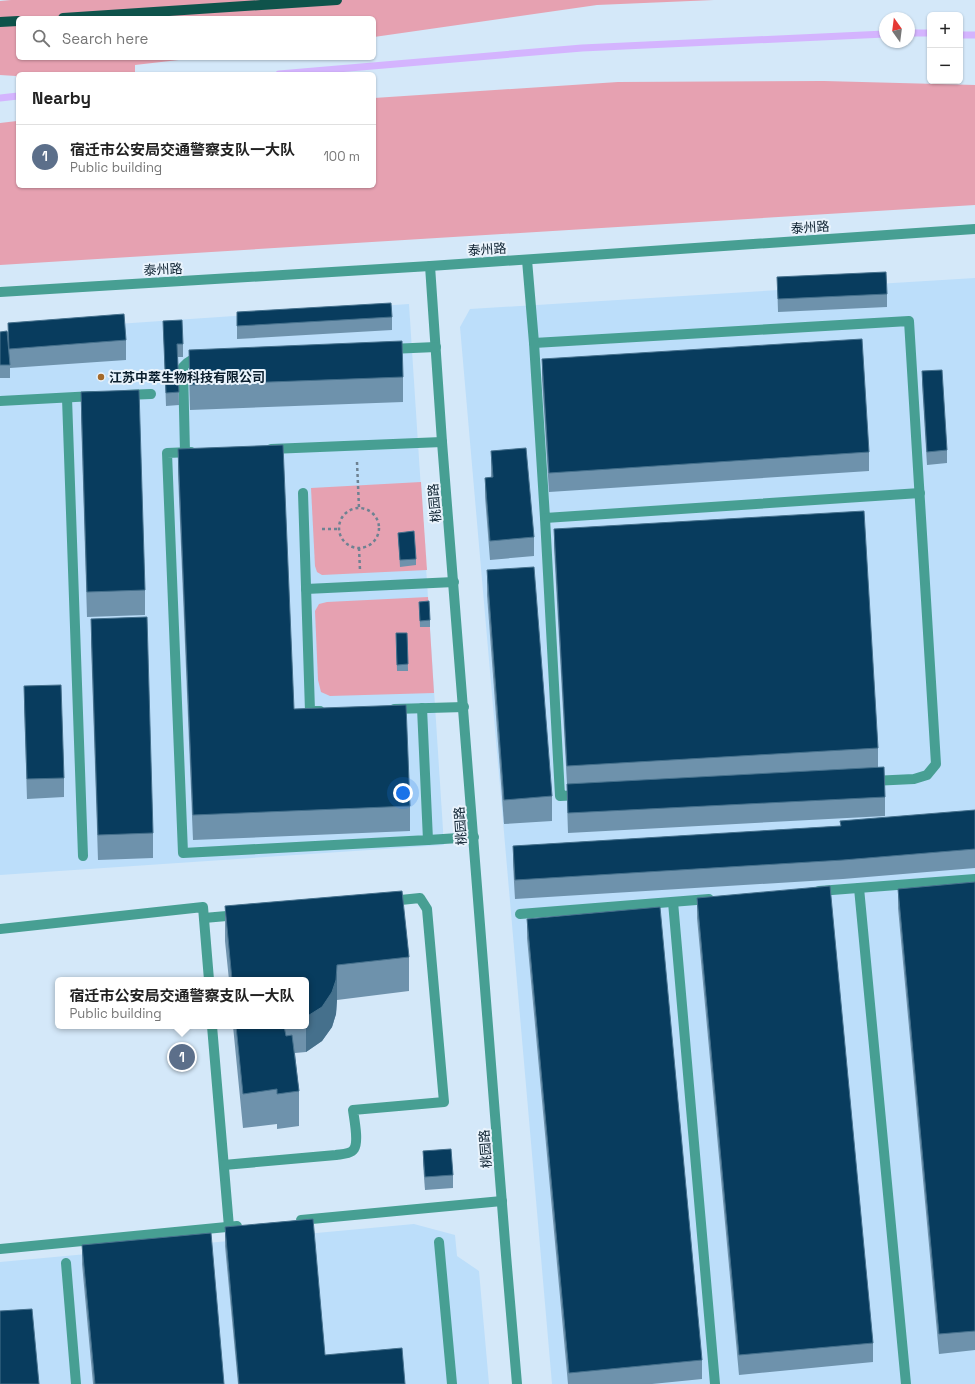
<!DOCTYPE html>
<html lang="en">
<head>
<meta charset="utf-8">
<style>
	:root { --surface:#fff; --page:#f6f6f6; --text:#222; --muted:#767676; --line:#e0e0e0; --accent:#1a73e8 }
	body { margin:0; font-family:"Space Grotesk","Noto Sans SC",sans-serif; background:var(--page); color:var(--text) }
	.controls { position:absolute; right:12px; top:12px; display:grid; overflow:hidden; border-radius:6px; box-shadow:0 1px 3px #0004 }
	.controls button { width:36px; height:36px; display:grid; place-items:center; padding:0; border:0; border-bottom:1px solid var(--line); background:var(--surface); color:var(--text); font:20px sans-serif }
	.compass { position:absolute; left:879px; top:12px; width:36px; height:36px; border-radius:50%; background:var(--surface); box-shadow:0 1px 3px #0004; rotate:346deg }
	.you { position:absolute; left:403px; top:793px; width:14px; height:14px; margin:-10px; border:3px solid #fff; border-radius:50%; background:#1a73e8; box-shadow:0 0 0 6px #1a73e833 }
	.badge { display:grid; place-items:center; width:26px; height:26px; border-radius:50%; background:var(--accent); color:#fff; font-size:13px; font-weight:700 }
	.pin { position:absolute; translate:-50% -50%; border:2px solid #fff; box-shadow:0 1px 4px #0006 }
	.popup { position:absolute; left:55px; top:977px; width:254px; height:52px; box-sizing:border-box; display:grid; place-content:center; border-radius:6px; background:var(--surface); filter:drop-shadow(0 1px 3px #0005); font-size:13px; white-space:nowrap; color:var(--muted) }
	.popup b { font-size:15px; color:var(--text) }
	.popup::after { content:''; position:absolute; left:50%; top:100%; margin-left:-8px; border:8px solid transparent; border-top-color:var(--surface) }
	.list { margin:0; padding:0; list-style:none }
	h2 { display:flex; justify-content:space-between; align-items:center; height:52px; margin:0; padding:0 16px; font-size:17px }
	h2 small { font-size:13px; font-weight:400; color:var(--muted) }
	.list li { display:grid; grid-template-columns:26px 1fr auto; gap:12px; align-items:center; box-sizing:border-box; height:64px; padding:0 16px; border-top:1px solid var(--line) }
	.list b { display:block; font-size:15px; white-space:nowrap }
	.list p { margin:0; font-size:13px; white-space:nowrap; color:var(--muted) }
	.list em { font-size:13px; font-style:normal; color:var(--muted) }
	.icon { flex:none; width:22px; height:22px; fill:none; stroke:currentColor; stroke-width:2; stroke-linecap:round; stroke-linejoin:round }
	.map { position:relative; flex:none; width:975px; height:1384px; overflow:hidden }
	.search { position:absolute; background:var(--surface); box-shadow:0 1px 3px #0004; left:16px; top:16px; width:360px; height:44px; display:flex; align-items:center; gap:10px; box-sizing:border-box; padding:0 14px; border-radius:6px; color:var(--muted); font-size:15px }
	.panel { position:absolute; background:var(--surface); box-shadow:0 1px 3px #0004; left:16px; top:72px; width:360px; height:116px; border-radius:6px }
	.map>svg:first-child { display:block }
</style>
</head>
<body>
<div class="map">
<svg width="975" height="1384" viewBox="0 0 975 1384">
	<rect width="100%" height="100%" fill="#d4e8f9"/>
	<g fill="#bcdefa">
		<polygon points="975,278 975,1384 552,1384 460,327 470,309"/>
		<polygon points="409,304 444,845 0,875 0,332"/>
		<polygon points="414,1224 455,1235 457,1256 479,1271 489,1384 0,1384 0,1262"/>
	</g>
	<g fill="#e6a1b1">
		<polygon points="11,0 714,0 597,5 374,37 374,18 18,18 18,58 196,58 135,65 135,74 18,74 18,186 374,186 374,98 618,82 824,81 975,85 975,205 0,265 0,123 17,121 16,76 0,75 0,1"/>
		<polygon points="421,482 427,570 322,575 317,572 315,566 311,488"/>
		<polygon points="428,597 434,693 330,696 321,692 318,680 315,611 319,604 327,602"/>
	</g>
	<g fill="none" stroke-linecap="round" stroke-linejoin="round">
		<g stroke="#d4b4fe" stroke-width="7">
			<polyline points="909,33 930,33"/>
			<polyline points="960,35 975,35"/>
			<polyline points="279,74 582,48 885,34"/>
			<polyline points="0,98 18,96"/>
		</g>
		<g stroke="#6e8292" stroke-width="2.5" stroke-dasharray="3 3" stroke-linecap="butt">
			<polyline points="357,462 359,508"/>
			<circle cx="359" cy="528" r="20"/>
			<polyline points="322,529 339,529"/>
			<polyline points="359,548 360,570"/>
		</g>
		<g stroke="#479f93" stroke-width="10">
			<polyline points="527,260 534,343 909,321 936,764 927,775 914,779 872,781"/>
			<polyline points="430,266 442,442 506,1255 517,1384"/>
			<polyline points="0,292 430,266 975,229"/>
			<polyline points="534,343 545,518 920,493"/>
			<polyline points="390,349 436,347"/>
			<polyline points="126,395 151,394"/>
			<polyline points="67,398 83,856"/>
			<polyline points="0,401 94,396"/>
			<polyline points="271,449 442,442"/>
			<polyline points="191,452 167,453 183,853 428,840 422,708"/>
			<path d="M 185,453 L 183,367 C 188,361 192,359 200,359"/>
			<polyline points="303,493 310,711 320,711"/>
			<polyline points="545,518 560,796 580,795"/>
			<polyline points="306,589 454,582"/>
			<polyline points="394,709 464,707"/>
			<polyline points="428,840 474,837"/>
			<polyline points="859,888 906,1384"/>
			<polyline points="819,891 975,879"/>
			<polyline points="673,902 715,1384"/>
			<polyline points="520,914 709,899"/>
			<polyline points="204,918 238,915"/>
			<polyline points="0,929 203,907 209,980"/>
			<polyline points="212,1026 229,1227"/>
			<path d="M 224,1165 L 336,1155 C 341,1154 351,1154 354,1149 C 359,1142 354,1118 353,1110 L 444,1102 L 427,909 L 420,898 L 391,901"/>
			<polyline points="301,1220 502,1201"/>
			<polyline points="439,1242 452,1384"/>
			<polyline points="0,1249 237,1226"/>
			<polyline points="66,1263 76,1384"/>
		</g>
		<g stroke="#0f534b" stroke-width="10">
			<polyline points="63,18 337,0"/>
			<polyline points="0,22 18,21"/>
		</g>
	</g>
	<g fill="#6e92ac">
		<polygon points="777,277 887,294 887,307 778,312"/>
		<polygon points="237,312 392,317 392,330 237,339"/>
		<polygon points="163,321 183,344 183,357 178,357 179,405 166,406"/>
		<polygon points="8,323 126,340 126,360 10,368 10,378 0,378 0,332 8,332"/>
		<polygon points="189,350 403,377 403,402 190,410 189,375"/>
		<polygon points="542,359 869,452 869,471 549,492 542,379"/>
		<polygon points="922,371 947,450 947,463 927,465 922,384"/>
		<polygon points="81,392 145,590 145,615 87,617 81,417"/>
		<polygon points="178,449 294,709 410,806 410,831 193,840 178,474"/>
		<polygon points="491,451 534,537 534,556 490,560 485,497 485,478 491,477"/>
		<polygon points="554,529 878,748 878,767 885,797 885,816 568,833 567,803 567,784 554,548"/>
		<polygon points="398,533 416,559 416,565 400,567"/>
		<polygon points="487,570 552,796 552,821 504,824 487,595"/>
		<polygon points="419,602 430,620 430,627 420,627"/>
		<polygon points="91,619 153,833 153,858 98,860 91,643"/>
		<polygon points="396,633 407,633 408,671 397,671"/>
		<polygon points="24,686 64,778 64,797 27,799 24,705"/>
		<polygon points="975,810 975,868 843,879 515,899 513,865 513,846 840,826"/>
		<polygon points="975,882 975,1350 939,1354 898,908 898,889"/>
		<polygon points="697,898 873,1343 873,1362 739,1375 697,918"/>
		<polygon points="225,906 409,957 409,991 337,1000 336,1014 332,1027 322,1041 306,1052 295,1053 299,1091 299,1126 277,1129 277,1124 243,1128 233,1026 306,1026 306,980 229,980 225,941"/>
		<polygon points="527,919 702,1360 702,1379 652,1384 568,1384 527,938"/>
		<polygon points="423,1151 453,1175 453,1188 425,1190 423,1164"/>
		<polygon points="225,1227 325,1355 405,1384 238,1384 225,1246"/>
		<polygon points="82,1245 224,1384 93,1384 82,1264"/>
	</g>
	<polygon fill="#45708c" points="337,965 337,1000 336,1014 332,1027 322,1041 306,1052 306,1017"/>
	<g fill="#083c5e" stroke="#45708c">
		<polygon points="886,272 887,294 778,299 777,277"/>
		<polygon points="391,303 392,317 237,326 237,312"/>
		<polygon points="124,314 126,340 9,349 8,323"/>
		<polygon points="182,320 183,344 177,344 179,392 166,393 163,321"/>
		<polygon points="7,331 10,365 0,365 0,332"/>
		<polygon points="862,339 869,452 549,473 542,359"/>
		<polygon points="402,341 403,377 190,385 189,350"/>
		<polygon points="942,370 947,450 927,452 922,371"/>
		<polygon points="139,390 145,590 87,592 81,392"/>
		<polygon points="283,445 294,709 406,705 410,806 193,815 178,449"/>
		<polygon points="526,448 534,537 490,541 485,478 493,477 491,451"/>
		<polygon points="864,511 878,748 567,766 554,529"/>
		<polygon points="414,531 416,559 400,560 398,533"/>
		<polygon points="534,567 552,796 504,800 487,570"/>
		<polygon points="429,601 430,620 420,621 419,602"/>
		<polygon points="147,617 153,833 98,835 91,619"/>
		<polygon points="396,633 407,633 408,664 397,665"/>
		<polygon points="61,685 64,778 27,779 24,686"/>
		<polygon points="884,767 885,797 568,813 567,784"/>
		<polygon points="975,810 975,849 843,860 515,880 513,846 841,826 840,821"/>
		<polygon points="975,882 975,1331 939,1334 898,889"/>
		<polygon points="830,886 873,1343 739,1355 697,898"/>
		<polygon points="402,891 409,957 337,965 336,980 332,992 322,1007 306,1017 306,980 232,980 225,906"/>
		<polygon points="660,907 702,1360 569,1373 527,919"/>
		<polygon points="236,1026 284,1026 286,1036 292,1035 299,1091 277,1094 277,1089 243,1094"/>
		<polygon points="451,1149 453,1175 425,1177 423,1151"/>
		<polygon points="313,1219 325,1355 402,1348 405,1384 239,1384 225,1227"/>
		<polygon points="211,1233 224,1384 95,1384 82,1245"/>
		<polygon points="32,1309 39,1384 0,1384 0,1311"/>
	</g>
	<circle fill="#a4692a" stroke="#e9f3fc" stroke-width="1.5" cx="101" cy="377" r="4"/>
	<g text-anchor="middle" stroke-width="4" stroke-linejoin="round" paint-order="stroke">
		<g font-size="13" fill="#0a1e2d" stroke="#e9f3fc">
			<text transform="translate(810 227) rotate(-4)" y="5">泰州路</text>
			<text transform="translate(487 249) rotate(-4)" y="5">泰州路</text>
			<text transform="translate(163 269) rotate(-3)" y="5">泰州路</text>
			<text transform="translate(434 503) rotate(-95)" y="5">桃园路</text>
			<text transform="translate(460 826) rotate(-94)" y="5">桃园路</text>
			<text transform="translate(485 1149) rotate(-94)" y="5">桃园路</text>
		</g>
		<g font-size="13" font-weight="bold" fill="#0a1e2d" stroke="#e9f3fc" text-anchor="start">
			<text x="109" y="382">江苏中萃生物科技有限公司</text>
		</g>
	</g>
</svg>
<div class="controls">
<button>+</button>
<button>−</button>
</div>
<svg class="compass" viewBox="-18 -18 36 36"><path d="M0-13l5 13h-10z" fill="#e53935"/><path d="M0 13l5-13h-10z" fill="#767676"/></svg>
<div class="you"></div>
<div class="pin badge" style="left:182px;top:1057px;background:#5c6f8a">1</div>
<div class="popup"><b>宿迁市公安局交通警察支队一大队</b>Public building</div>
<div class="search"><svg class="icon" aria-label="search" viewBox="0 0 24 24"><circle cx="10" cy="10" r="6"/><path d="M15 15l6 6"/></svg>Search here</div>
<section class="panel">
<h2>Nearby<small></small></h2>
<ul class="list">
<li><span class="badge" style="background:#5c6f8a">1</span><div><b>宿迁市公安局交通警察支队一大队</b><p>Public building</p></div><em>100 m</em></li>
</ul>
</section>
</div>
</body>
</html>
